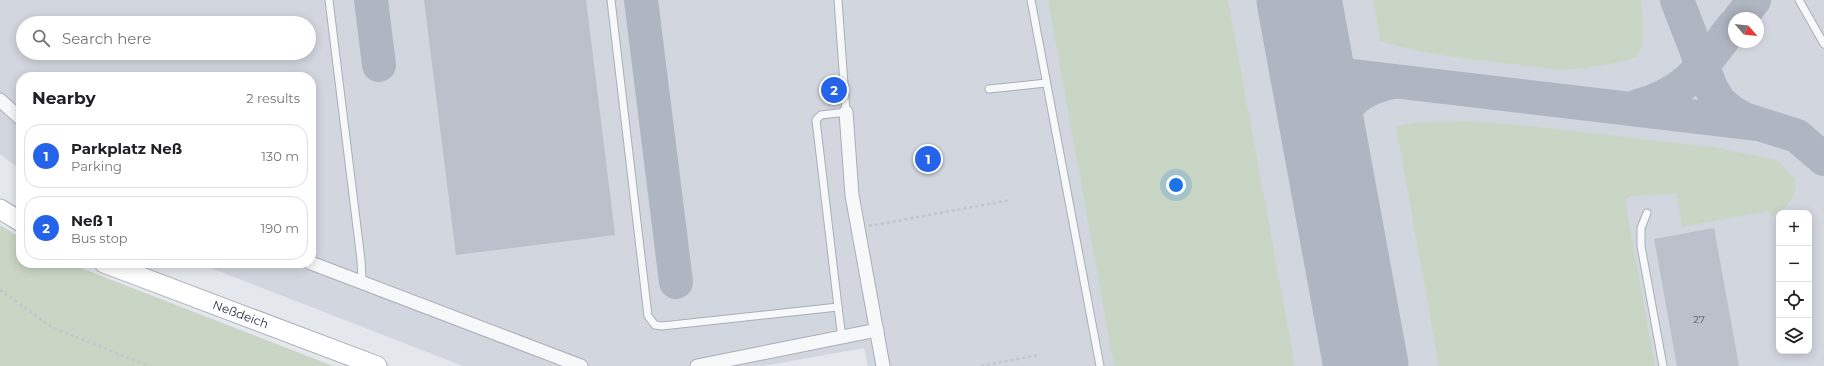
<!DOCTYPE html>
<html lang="en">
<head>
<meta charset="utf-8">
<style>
	:root { --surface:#fff; --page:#f6f6f6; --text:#202124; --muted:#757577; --line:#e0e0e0; --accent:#2563eb }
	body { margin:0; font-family:Montserrat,sans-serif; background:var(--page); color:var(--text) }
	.controls { position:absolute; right:12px; bottom:12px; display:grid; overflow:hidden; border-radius:8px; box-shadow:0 2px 10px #0003 }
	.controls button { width:36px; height:36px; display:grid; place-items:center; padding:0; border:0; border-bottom:1px solid var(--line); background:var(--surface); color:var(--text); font:20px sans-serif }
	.compass { position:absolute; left:1728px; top:12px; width:36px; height:36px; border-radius:50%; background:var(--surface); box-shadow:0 2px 10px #0003; rotate:118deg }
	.you { position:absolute; left:1176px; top:185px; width:14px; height:14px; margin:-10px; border:3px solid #fff; border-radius:50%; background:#1a73e8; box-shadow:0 0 0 6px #1a73e833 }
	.badge { display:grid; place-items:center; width:26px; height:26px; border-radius:50%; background:var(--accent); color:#fff; font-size:13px; font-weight:700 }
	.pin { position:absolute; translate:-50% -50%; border:2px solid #fff; box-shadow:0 1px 4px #0006 }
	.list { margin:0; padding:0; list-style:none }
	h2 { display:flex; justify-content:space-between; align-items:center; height:52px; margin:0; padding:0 16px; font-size:17px }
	h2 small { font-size:13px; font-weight:400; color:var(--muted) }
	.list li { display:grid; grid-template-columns:26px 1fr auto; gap:12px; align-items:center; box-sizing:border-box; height:64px; margin:0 8px 8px; padding:0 8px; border:1px solid var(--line); border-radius:16px }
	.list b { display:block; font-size:15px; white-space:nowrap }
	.list p { margin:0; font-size:13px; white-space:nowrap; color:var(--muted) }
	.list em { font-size:13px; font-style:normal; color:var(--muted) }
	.icon { flex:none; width:22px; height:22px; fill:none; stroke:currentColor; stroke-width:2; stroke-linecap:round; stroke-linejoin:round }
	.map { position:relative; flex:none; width:1824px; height:366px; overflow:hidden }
	.search { position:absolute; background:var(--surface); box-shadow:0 2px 10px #0003; left:16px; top:16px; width:300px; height:44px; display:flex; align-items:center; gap:10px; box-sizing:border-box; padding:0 14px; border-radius:22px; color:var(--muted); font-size:15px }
	.panel { position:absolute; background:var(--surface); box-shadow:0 2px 10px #0003; left:16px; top:72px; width:300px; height:196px; border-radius:16px }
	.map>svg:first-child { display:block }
</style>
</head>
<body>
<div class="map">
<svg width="1824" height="366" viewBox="0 0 1824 366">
	<rect width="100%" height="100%" fill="#e4e7ec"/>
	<path fill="#d2d6de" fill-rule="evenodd" d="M 0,0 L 1824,0 L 1824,366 L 868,366 L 864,348 L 763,366 L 463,366 L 198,263 L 311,263 L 311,77 L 21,77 L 21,170 L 0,154 ZM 1734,18 L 1758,18 L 1758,42 L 1734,42 ZM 23,23 L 309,23 L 309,53 L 23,53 ZM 1779,213 L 1809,213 L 1809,351 L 1779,351 Z"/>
	<g fill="#c9d6c5">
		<polygon points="1048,0 1228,0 1295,366 1114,366"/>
		<polygon points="1373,0 1641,0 1644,36 1640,50 1636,57 1626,61 1586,68 1562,70 1462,58 1418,51 1380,41"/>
		<path d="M 1470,121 L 1531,126 L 1719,148 L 1777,160 L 1784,167 L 1790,176 L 1795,178 C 1798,195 1788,208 1773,216 L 1768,211 L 1682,227 L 1677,194 L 1630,196 L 1625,200 L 1655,366 L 1439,366 L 1396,126 L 1422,122 Z"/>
		<polygon points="0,225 21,238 21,263 68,263 333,366 0,366"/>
	</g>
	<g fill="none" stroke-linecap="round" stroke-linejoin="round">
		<g stroke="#b0b6c1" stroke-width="34">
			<polyline points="371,0 379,65"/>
			<polyline points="641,0 676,282"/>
			<polyline points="1677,0 1711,88 1719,101 1730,111 1744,119 1797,136 1824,159"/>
			<polyline points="1740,18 1754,0"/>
			<path d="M 1308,48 C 1314,65 1318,68 1335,74 L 1758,124"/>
			<path d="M 1638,106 C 1689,92 1703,65 1734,25"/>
			<path d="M 1326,148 C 1340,111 1352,89 1394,82"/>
		</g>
		<polyline stroke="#b0b6c1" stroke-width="85" points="1299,0 1366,366"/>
	</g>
	<g fill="#bbc0ca">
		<polygon points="424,0 586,0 615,235 456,255"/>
		<polygon points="1714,228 1739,366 1677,366 1654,239"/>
	</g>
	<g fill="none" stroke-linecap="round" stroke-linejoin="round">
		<g stroke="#a9aeb7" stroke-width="9">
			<g id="lane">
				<polyline points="329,0 361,260 362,281"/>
				<polyline points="611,0 648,316 655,325 662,326 838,307 816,120 821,115 846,112 838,0"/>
				<polyline points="1031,0 1100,366"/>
				<polyline points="1799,0 1824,44"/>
				<polyline points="989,89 1046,83"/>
				<polyline points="1647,213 1641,228 1641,246 1663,366"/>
				<polyline points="838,307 842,338"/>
			</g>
		</g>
		<g stroke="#a9aeb7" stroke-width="15">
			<g id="street">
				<polyline points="0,100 21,119"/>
				<polyline points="846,112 852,195 883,366"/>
				<polyline points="311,263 581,366"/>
				<polyline points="697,366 877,330"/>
			</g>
		</g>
		<g stroke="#a9aeb7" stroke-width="21">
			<g id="secondary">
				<polyline points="0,209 21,222"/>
				<path id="s1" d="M 104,263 L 377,366"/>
			</g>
		</g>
		<g stroke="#c2c5cb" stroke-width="2.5" stroke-dasharray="3 3" stroke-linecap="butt">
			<polyline points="869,226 1010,200"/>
			<polyline points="0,290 53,328 149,366"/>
			<polyline points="981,366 1039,355"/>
		</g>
		<use href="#lane" stroke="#f7f8fa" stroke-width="7"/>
		<use href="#street" stroke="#f7f8fa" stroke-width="13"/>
		<use href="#secondary" stroke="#fff" stroke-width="19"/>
	</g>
	<g text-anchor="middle" stroke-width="3.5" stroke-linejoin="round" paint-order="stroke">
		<g font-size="10" fill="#4f5766">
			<text x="1699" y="323">27</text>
		</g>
		<g font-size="12" fill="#2b3445" stroke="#f4f6f9">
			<text dy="4" stroke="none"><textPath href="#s1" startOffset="146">Neßdeich</textPath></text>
		</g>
	</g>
</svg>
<div class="controls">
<button>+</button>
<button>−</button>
<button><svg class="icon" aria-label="locate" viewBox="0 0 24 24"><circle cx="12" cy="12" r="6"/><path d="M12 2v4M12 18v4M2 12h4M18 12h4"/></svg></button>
<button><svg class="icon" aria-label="layers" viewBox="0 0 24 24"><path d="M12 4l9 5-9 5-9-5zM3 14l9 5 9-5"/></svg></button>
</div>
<svg class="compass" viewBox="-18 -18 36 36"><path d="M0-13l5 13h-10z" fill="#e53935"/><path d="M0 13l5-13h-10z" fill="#757577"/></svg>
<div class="you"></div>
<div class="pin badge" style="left:928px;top:159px">1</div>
<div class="pin badge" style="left:834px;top:90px">2</div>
<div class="search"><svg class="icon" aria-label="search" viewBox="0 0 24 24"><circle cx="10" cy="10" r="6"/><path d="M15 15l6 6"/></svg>Search here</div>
<section class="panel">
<h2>Nearby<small>2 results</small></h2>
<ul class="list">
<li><span class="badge">1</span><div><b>Parkplatz Neß</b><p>Parking</p></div><em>130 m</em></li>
<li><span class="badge">2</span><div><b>Neß 1</b><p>Bus stop</p></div><em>190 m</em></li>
</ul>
</section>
</div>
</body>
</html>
